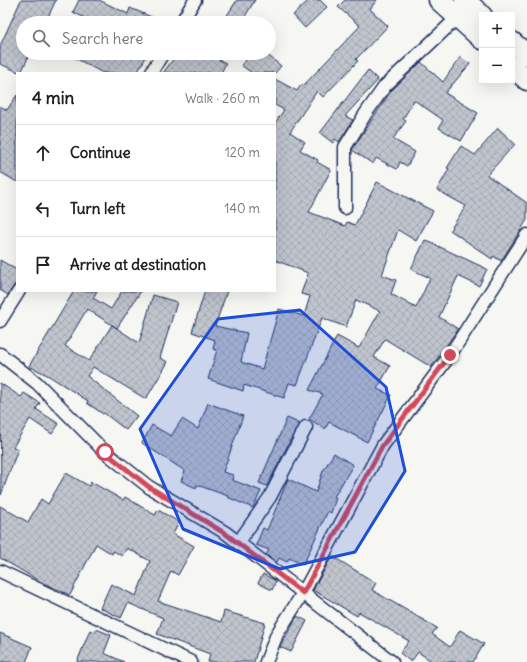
<!DOCTYPE html>
<html lang="en">
<head>
<meta charset="utf-8">
<style>
	:root { --surface:#fff; --page:#f2f2f2; --text:#202124; --muted:#757577; --line:#e0e0e0 }
	body { margin:0; font-family:Delius,sans-serif; background:var(--page); color:var(--text) }
	.controls { position:absolute; right:12px; top:12px; display:grid; overflow:hidden; border-radius:0px; box-shadow:0 4px 16px #0002 }
	.controls button { width:36px; height:36px; display:grid; place-items:center; padding:0; border:0; border-bottom:1px solid var(--line); background:var(--surface); color:var(--text); font:20px sans-serif }
	.stop { position:absolute; width:12px; height:12px; margin:-9px; border:3px solid #d1495b; border-radius:50%; background:#fff }
	.stop.end { background:#d1495b; border-color:#fff; box-shadow:0 1px 4px #0008 }
	.list { margin:0; padding:0; list-style:none }
	h2 { display:flex; justify-content:space-between; align-items:center; height:52px; margin:0; padding:0 16px; font-size:17px }
	h2 small { font-size:13px; font-weight:400; color:var(--muted) }
	.list li { display:grid; grid-template-columns:26px 1fr auto; gap:12px; align-items:center; box-sizing:border-box; height:56px; padding:0 16px; border-top:1px solid var(--line) }
	.list b { display:block; font-size:15px; white-space:nowrap }
	.list em { font-size:13px; font-style:normal; color:var(--muted) }
	.icon { flex:none; width:22px; height:22px; fill:none; stroke:currentColor; stroke-width:2; stroke-linecap:round; stroke-linejoin:round }
	.map { position:relative; flex:none; width:527px; height:662px; overflow:hidden }
	.search { position:absolute; background:var(--surface); box-shadow:0 4px 16px #0002; left:16px; top:16px; width:260px; height:44px; display:flex; align-items:center; gap:10px; box-sizing:border-box; padding:0 14px; border-radius:22px; color:var(--muted); font-size:15px }
	.panel { position:absolute; background:var(--surface); box-shadow:0 4px 16px #0002; left:16px; top:72px; width:260px; height:220px; border-radius:0px }
	.map>svg:first-child { display:block }
</style>
</head>
<body>
<div class="map">
<svg width="527" height="662" viewBox="0 0 527 662">
	<defs>
		<pattern id="building-cross-hatch" width="8" height="8" patternUnits="userSpaceOnUse"><rect width="8" height="8" fill="#c0c4cd"/><path d="M0 0l8 8M0 8l8-8" fill="none" stroke="#a4a9b2"/></pattern>
	</defs>
	<rect width="100%" height="100%" fill="#f6f6f2"/>
	<filter id="ink" filterUnits="userSpaceOnUse"><feTurbulence type="fractalNoise" baseFrequency=".025" numOctaves="2"/><feDisplacementMap in="SourceGraphic" scale="8" xChannelSelector="R" yChannelSelector="G"/><feConvolveMatrix kernelMatrix="1 2 1 2 8 2 1 2 1" color-interpolation-filters="sRGB"/></filter>
	<g filter="url(#ink)">
		<g fill="url(#building-cross-hatch)" stroke="#1b2f5e">
			<polygon points="21,0 56,0 45,23 23,23 23,53 30,53 21,73 0,64 0,46"/>
			<polygon points="79,0 99,0 128,14 130,8 166,23 95,23 73,12"/>
			<polygon points="237,0 255,0 241,23 237,23 226,17"/>
			<polygon points="309,0 320,0 327,7 305,28 293,15"/>
			<polygon points="345,0 377,0 370,9 388,26 356,59 358,61 323,97 317,91 290,132 305,142 300,150 318,160 317,162 331,170 309,212 345,226 347,222 355,225 377,182 433,211 416,241 398,230 382,275 396,280 391,294 416,308 430,278 411,269 425,240 487,269 479,286 458,276 439,317 458,329 431,367 385,339 374,357 390,366 377,389 391,395 367,442 329,422 325,429 309,419 323,394 309,390 337,336 359,348 380,311 356,300 346,327 322,318 297,385 289,383 284,398 244,385 243,391 208,379 217,350 213,349 215,340 192,332 205,291 227,291 215,326 247,333 241,362 262,369 279,309 304,316 310,296 301,294 308,273 275,260 275,123 284,110 275,105 275,79 297,91 301,85 303,86 360,26 338,7"/>
			<polygon points="66,53 148,53 137,73 103,73"/>
			<polygon points="178,53 204,53 226,63 221,73 163,73"/>
			<polygon points="254,53 260,58 265,53 281,66 275,73 252,73 241,65"/>
			<polygon points="460,57 470,64 445,93 478,113 461,141 439,128 443,120 414,100 403,119 406,121 393,139 415,152 407,166 400,162 397,169 376,158 373,164 352,150 391,91 421,62 443,82"/>
			<polygon points="368,70 378,80 345,116 353,120 339,142 335,139 333,143 320,133"/>
			<polygon points="17,95 17,182 0,172 0,106 7,110"/>
			<polygon points="498,128 515,144 487,175 527,203 527,220 501,261 493,256 492,259 450,230 466,206 437,190 449,169 447,168 461,146 475,155"/>
			<polygon points="0,260 17,270 17,281 8,295 0,290"/>
			<polygon points="74,291 97,291 93,298 111,309 122,291 141,291 117,328 87,309 65,346 89,361 112,325 139,343 153,295 177,302 160,358 168,362 146,399 93,367 87,376 137,416 126,430 104,413 103,414 87,403 88,401 49,376 29,366"/>
			<polygon points="0,383 21,397 24,393 40,403 36,409 59,424 52,434 30,419 13,447 18,449 1,495"/>
			<polygon points="208,403 243,416 223,472 233,475 232,480 261,491 253,508 227,497 228,496 197,485 196,488 181,481 185,471 142,443 152,425 171,436 182,419 198,429"/>
			<polygon points="287,418 299,423 267,486 259,483"/>
			<polygon points="334,453 353,465 334,497 336,498 331,513 328,511 303,565 289,558 287,562 279,558 277,562 275,561 266,555 269,550 256,545 263,528 267,530 288,479 316,492 323,471"/>
			<polygon points="66,473 89,486 91,482 123,500 125,497 155,515 158,510 179,522 173,534 194,546 178,575 171,571 158,601 221,622 224,611 265,623 254,662 208,662 210,654 157,634 163,618 128,603 121,618 100,608 111,584 136,596 150,561 127,548 122,556 114,551 112,554 96,544 70,595 43,583 0,558 0,506 28,522 41,499 48,504"/>
			<polygon points="332,556 376,583 372,590 437,628 432,634 450,647 460,630 484,644 473,662 433,662 418,652 411,662 400,653 409,641 359,612 357,616 313,590"/>
			<polygon points="263,574 276,581 272,590 258,583"/>
			<polygon points="297,616 307,621 291,652 280,647"/>
			<polygon points="96,629 111,635 104,653 124,662 77,662 90,630 95,632"/>
			<polygon points="0,633 32,647 26,662 0,662"/>
		</g>
		<g fill="none" stroke-linecap="round" stroke-linejoin="round">
			<g stroke="#1b2f5e" stroke-width="15">
				<g id="minor">
					<polyline points="181,23 195,0"/>
					<polyline points="151,73 163,53"/>
					<polyline points="345,208 345,147 366,113 385,86 458,17"/>
					<polyline points="0,321 19,291"/>
					<polyline points="0,354 37,383 105,452 149,487 226,533 392,662"/>
					<polyline points="238,543 270,497 306,427"/>
					<polyline points="0,571 191,662"/>
					<polyline points="266,662 277,634 303,593 383,445 450,355 527,235"/>
				</g>
			</g>
			<g stroke="#1b2f5e" stroke-width="23">
				<g id="trunk">
					<polyline points="439,0 482,39"/>
					<polyline points="465,0 482,16"/>
					<polyline points="512,42 527,55"/>
					<polyline points="512,66 527,80"/>
				</g>
			</g>
			<use href="#minor" stroke="#f6f6f2" stroke-width="12"/>
			<use href="#trunk" stroke="#f6f6f2" stroke-width="20"/>
		</g>
	</g>
	<g fill="none" stroke-linecap="round" stroke-linejoin="round" filter="url(#ink)">
		<polyline stroke="#d1495b" stroke-width="5" points="105,452 149,487 226,534 303,593 383,445 450,355"/>
	</g>
	<path fill="#1d4ed8" fill-opacity="0.2" stroke="#1d4ed8" stroke-width="3" stroke-linejoin="round" d="M 300,310 L 386,387 L 405,471 L 355,552 L 280,569 L 183,529 L 140,429 L 218,319 Z"/>
</svg>
<div class="controls">
<button>+</button>
<button>−</button>
</div>
<div class="stop" style="left:105px;top:452px"></div>
<div class="stop end" style="left:450px;top:355px"></div>
<div class="search"><svg class="icon" aria-label="search" viewBox="0 0 24 24"><circle cx="10" cy="10" r="6"/><path d="M15 15l6 6"/></svg>Search here</div>
<section class="panel">
<h2>4 min<small>Walk · 260 m</small></h2>
<ul class="list">
<li><svg class="icon" aria-label="ahead" viewBox="0 0 24 24"><path d="M12 20V5M6 11l6-6 6 6"/></svg><div><b>Continue</b></div><em>120 m</em></li>
<li><svg class="icon" aria-label="left" viewBox="0 0 24 24"><path d="M17 20v-9H6M10 6l-5 5 5 5"/></svg><div><b>Turn left</b></div><em>140 m</em></li>
<li><svg class="icon" aria-label="arrive" viewBox="0 0 24 24"><path d="M6 21V4h12l-3 4 3 4H6"/></svg><div><b>Arrive at destination</b></div></li>
</ul>
</section>
</div>
</body>
</html>
